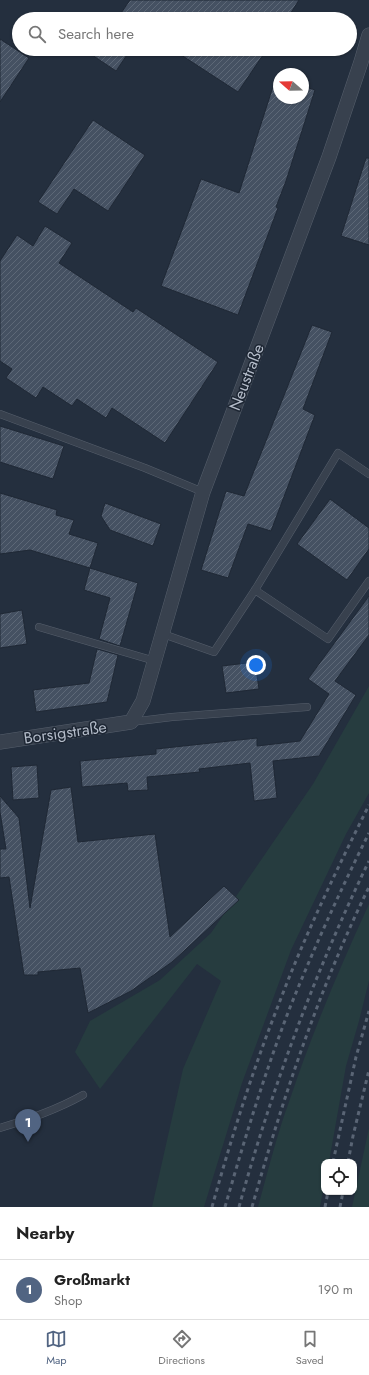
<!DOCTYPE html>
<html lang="en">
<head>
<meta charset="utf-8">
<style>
	:root { --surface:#fff; --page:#f2f2f2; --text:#222; --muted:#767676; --line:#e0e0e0; --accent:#516482 }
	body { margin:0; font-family:Jost,sans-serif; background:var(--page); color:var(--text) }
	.controls { position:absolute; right:12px; bottom:12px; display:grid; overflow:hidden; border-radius:8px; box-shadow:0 1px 3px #0004 }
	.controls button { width:36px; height:36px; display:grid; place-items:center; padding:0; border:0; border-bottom:1px solid var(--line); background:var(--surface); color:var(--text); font:20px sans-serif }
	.compass { position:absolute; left:273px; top:68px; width:36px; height:36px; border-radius:50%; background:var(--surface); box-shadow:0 1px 3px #0004; rotate:290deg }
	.you { position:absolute; left:256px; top:665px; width:14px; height:14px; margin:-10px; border:3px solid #fff; border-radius:50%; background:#1a73e8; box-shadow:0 0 0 6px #1a73e833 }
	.badge { display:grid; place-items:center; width:26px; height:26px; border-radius:50%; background:var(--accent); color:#fff; font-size:13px; font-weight:700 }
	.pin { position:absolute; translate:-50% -33px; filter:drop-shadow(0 1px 2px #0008) }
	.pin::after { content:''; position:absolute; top:21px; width:14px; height:12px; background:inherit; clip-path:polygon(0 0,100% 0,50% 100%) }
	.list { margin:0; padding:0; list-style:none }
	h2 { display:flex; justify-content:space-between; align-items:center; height:52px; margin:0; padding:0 16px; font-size:17px }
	h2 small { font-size:13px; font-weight:400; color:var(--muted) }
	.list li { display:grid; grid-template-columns:26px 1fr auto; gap:12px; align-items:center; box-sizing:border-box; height:60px; padding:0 16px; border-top:1px solid var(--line) }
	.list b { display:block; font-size:15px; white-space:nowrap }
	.list p { margin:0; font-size:13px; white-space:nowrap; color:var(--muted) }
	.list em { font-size:13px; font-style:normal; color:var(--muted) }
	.icon { flex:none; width:22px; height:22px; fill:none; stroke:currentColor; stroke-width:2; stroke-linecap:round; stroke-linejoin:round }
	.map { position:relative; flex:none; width:369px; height:1207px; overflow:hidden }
	.search { position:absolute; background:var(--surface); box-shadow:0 1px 3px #0004; left:12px; right:12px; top:12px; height:44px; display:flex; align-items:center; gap:10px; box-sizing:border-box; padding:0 14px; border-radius:22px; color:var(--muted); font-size:15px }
	.sheet { height:112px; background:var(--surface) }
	nav { display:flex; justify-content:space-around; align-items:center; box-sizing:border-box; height:56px; border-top:1px solid var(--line); background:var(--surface); font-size:11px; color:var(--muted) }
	nav a { display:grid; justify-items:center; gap:2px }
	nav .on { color:var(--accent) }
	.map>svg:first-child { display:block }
</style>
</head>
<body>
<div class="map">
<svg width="369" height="1207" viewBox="0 0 369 1207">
	<defs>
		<pattern id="building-hatch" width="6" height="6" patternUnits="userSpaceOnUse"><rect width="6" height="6" fill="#455162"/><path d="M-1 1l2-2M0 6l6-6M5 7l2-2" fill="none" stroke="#5d6877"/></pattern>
	</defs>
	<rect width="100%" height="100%" fill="#242f3e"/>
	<g fill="#263c3f">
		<polygon points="369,686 369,793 346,834 291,950 242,1083 204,1207 152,1207 183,1069 221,981 197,964 100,1089 75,1052 90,1021 160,980 211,933 313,784"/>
		<path d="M 369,904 L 369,981 L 359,1021 L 346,1066 L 329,1162 L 324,1162 L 324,1186 L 320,1207 L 258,1207 C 268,1171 277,1134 290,1099 C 312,1033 340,967 369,904 Z"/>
		<polygon points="369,1128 369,1207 352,1207"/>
	</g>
	<g fill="url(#building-hatch)" stroke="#1f2835">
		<polygon points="130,0 299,0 287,19 117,19"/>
		<polygon points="0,39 29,58 0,102"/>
		<polygon points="83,49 131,49 116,71"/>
		<polygon points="172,49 267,49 238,92"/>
		<polygon points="276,77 279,78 279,98 303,98 303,86 315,90 286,181 276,207 278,208 238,315 161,286 201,179 239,193"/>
		<polygon points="93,120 145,155 108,211 74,189 57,214 38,202"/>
		<polygon points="366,158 369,158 369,245 341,236"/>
		<polygon points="45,226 72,243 59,263 133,312 136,308 218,362 165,443 112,408 106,418 77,399 72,406 43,387 36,398 6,378 12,369 0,361 0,261 17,235 33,246"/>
		<polygon points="312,325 332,332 303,409 315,415 271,531 248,524 228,578 201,570 226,491 244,496"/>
		<polygon points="0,426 64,446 53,479 0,462"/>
		<polygon points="0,493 57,510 56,515 74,520 69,534 98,543 90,568 30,550 0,554"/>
		<polygon points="330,499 369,528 369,549 347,580 297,544"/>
		<polygon points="105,503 161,524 153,546 110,530 101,516"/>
		<polygon points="90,568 138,583 120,646 99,639 110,598 84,590"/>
		<polygon points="369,596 369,635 335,681 356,695 319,756 273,761 277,798 254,801 250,763 199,769 200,772 147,777 148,790 128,791 127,783 82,787 80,761 156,754 156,749 257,738 257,746 300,741 329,694 308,679"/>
		<polygon points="22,610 27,644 0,648 0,614"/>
		<polygon points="97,649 118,655 107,702 36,712 33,690 89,683"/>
		<polygon points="255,662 259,689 226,693 222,666"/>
		<polygon points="37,765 39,798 13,800 11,767"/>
		<polygon points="71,787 78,842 155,834 170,937 224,886 239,900 172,962 131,991 88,1013 80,968 38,972 38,975 24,975 9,877 0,878 0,849 6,849 0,812 0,796 19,818 30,908 51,790"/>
	</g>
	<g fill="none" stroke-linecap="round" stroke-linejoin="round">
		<g stroke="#565f6c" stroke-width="8">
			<g id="lane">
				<polyline points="0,414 145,468 203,492"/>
				<polyline points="255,590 328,639 369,581"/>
				<polyline points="39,627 155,661"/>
				<polyline points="163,634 214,652 255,590 338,453 369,474"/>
				<polyline points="131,722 172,717 307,707"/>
				<path d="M 0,1128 C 29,1119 56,1110 83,1095"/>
			</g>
		</g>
		<g stroke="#565f6c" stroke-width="15">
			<polyline id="street" points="0,742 131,722 143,701 203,492 329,157 361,62 369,35"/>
		</g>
		<use href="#lane" stroke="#38414e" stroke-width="7"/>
		<use href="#street" stroke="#38414e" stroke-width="14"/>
		<g stroke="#5a6575" stroke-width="3" stroke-dasharray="4 4" stroke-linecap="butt">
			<polyline points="333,1162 356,1057 369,1011"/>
			<polyline points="348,1162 353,1136 369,1070"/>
			<path d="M 212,1207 C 231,1139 252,1072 278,1006 C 304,937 336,871 369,805"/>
			<path d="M 225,1207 C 244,1141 264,1075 289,1010 C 313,950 340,891 369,833"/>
			<path d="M 239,1207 C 272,1088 315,972 369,861"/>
			<path d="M 252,1207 C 283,1098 319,989 369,887"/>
			<polyline points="325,1207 328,1192"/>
			<polyline points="340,1207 343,1192"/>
		</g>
	</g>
	<g text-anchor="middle" stroke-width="3" stroke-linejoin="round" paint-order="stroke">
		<g font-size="16" fill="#b4bcc9" stroke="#1d2633">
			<text transform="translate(246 377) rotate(-69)" y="6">Neustraße</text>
			<text transform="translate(65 732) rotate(-8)" y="6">Borsigstraße</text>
		</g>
	</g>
</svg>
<div class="controls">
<button><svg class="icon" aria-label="locate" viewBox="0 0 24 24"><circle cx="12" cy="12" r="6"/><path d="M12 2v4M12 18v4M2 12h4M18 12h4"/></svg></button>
</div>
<svg class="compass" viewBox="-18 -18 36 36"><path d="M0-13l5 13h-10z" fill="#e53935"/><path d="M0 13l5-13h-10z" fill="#767676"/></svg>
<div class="you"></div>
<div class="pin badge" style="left:28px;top:1142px">1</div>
<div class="search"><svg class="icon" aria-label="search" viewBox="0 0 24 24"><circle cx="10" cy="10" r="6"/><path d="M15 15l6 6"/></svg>Search here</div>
</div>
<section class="sheet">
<h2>Nearby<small></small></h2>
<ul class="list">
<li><span class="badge">1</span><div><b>Großmarkt</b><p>Shop</p></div><em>190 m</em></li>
</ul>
</section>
<nav>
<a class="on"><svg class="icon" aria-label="map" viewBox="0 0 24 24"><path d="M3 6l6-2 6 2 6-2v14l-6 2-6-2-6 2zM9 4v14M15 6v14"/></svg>Map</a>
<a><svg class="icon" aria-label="directions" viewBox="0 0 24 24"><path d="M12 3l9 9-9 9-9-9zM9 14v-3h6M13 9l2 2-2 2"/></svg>Directions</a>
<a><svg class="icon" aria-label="saved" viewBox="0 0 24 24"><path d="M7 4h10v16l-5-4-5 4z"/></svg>Saved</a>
</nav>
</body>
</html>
